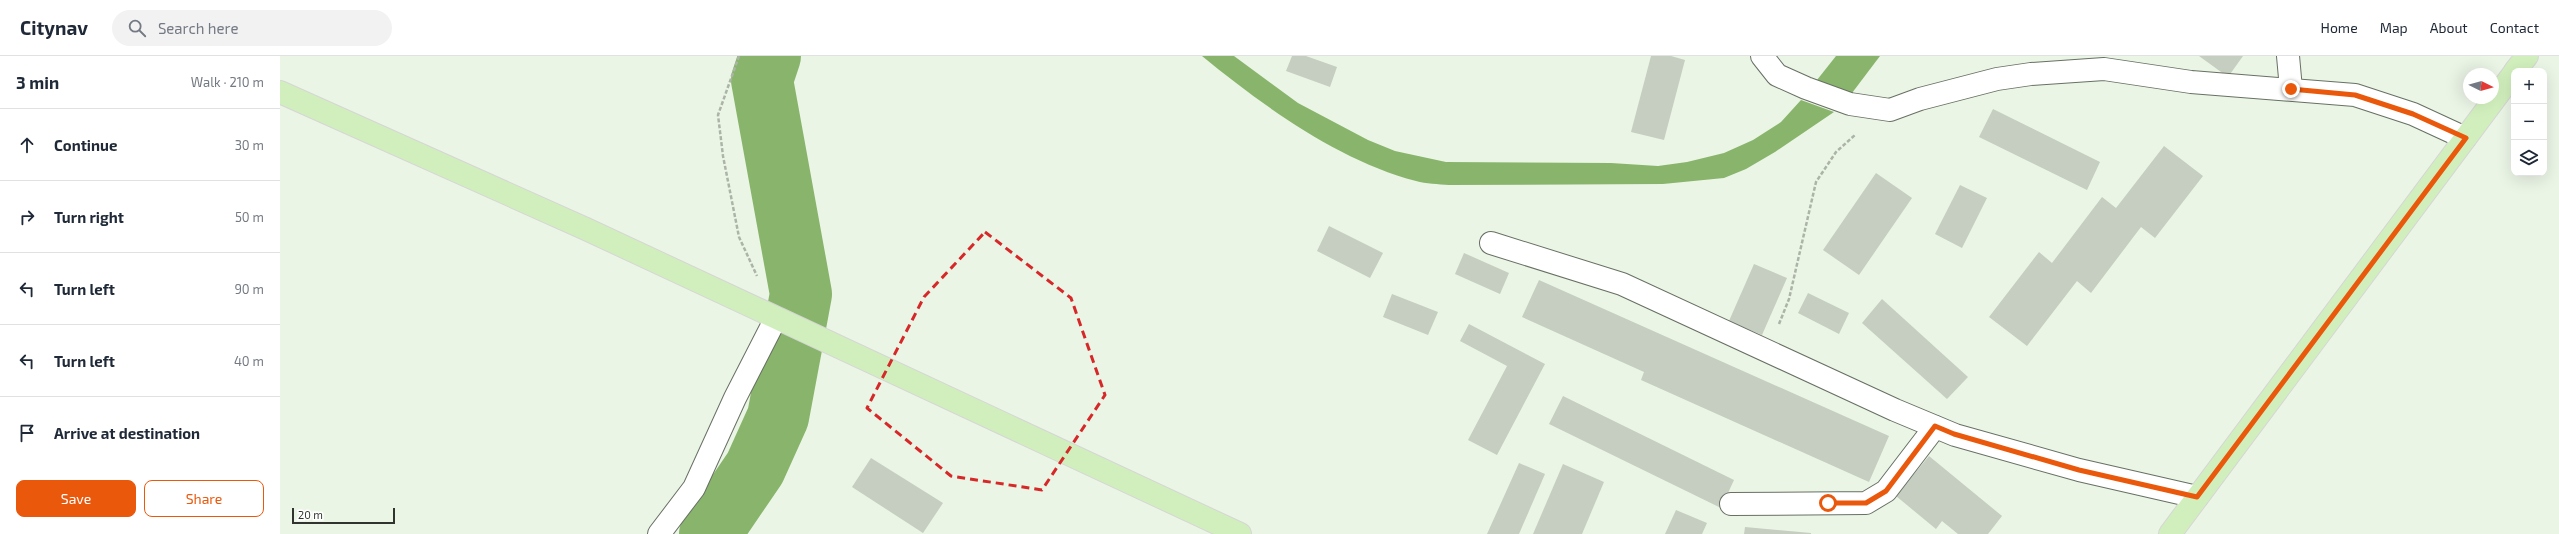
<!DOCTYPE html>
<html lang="en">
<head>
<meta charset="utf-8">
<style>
	:root { --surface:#fff; --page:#f2f2f3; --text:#1f2937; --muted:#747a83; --line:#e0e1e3; --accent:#ea580c }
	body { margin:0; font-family:"Exo 2",sans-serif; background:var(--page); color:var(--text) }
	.controls { position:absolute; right:12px; top:12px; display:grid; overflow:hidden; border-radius:8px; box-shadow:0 4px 16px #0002 }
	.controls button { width:36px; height:36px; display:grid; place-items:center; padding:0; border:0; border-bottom:1px solid var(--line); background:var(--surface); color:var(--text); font:20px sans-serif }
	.compass { position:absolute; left:2183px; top:12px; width:36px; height:36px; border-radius:50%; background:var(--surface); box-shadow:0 4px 16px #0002; rotate:95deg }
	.scale { position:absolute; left:12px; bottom:10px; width:103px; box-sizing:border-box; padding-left:4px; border:2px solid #31342e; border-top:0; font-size:11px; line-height:14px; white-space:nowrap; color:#31342e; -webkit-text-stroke:3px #fff; paint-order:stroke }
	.stop { position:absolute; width:12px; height:12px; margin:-9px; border:3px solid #ea580c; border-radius:50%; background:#fff }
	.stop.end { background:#ea580c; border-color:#fff; box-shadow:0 1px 4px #0008 }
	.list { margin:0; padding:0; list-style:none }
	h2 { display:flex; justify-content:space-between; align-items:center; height:52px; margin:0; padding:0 16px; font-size:17px }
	h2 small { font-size:13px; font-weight:400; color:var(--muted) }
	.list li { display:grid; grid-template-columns:26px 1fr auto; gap:12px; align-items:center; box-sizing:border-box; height:72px; padding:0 16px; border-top:1px solid var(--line) }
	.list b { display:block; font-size:15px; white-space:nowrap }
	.list em { font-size:13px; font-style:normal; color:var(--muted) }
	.actions { display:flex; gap:8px; padding:12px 16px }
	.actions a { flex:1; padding:9px 0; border:1px solid var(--accent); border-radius:8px; text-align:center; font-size:14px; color:var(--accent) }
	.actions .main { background:var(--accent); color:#fff }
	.icon { flex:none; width:22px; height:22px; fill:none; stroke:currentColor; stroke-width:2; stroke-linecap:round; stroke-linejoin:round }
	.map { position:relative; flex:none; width:2279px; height:478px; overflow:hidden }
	header { display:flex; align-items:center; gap:24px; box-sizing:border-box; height:56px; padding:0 20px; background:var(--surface); border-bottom:1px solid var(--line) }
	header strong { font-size:19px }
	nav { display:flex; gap:22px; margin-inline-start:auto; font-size:14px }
	.search { width:280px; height:36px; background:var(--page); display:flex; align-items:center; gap:10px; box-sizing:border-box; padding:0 14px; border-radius:22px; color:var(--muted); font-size:15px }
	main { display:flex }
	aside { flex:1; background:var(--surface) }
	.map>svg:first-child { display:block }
</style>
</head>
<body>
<header>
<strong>Citynav</strong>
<div class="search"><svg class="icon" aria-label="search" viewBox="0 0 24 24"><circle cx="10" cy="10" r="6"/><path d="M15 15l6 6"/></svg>Search here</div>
<nav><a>Home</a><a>Map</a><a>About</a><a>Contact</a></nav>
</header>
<main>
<aside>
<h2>3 min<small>Walk · 210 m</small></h2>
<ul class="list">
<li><svg class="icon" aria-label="ahead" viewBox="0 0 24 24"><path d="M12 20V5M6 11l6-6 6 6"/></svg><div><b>Continue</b></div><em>30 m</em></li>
<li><svg class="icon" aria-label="right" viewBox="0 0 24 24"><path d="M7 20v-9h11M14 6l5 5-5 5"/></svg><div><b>Turn right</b></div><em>50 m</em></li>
<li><svg class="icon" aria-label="left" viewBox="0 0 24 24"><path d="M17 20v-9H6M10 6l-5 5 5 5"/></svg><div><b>Turn left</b></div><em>90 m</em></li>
<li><svg class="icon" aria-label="left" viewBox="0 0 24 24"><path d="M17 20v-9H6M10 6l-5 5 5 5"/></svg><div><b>Turn left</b></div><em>40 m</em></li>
<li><svg class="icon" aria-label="arrive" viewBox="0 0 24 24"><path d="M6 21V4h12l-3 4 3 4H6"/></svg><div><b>Arrive at destination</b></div></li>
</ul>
<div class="actions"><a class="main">Save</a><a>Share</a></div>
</aside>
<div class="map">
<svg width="2279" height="478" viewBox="0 0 2279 478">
	<rect width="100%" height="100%" fill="#ebf5e6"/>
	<g fill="#88b56b">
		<polygon points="479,0 503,0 495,34 498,62 532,201 531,248 509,237 508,198 501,161 476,80 475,24"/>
		<path d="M 922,0 L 954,0 L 1018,47 L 1088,84 L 1115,95 L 1166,106 L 1331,107 L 1378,110 L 1407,106 L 1444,97 L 1473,84 L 1501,66 L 1521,44 L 1554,56 L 1495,96 L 1466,113 L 1444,122 L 1383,128 L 1169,129 C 1158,128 1146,128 1136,125 C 1059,105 983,50 922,0 Z"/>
		<polygon points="1556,0 1600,0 1572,37 1537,24"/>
		<polygon points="503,300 523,310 518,340 473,439 443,478 418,478 464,406 488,353"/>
	</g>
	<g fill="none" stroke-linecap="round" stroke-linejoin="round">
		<polyline stroke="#88b56b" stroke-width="62" points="430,478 475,412 498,361 521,238 482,24 490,0"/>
	</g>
	<g fill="#c5cec0">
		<polygon points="1012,0 1026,0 1057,11 1050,31 1006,15"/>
		<polygon points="1371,0 1391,0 1405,4 1384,84 1351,76"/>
		<polygon points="1919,0 1963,0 1948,21"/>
		<polygon points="1713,53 1820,106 1807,134 1699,81"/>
		<polygon points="1884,90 1923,120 1875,182 1861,171 1811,237 1797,225 1747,290 1709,261 1759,196 1772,207 1822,141 1836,152"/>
		<polygon points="1596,117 1632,142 1579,219 1543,194"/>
		<polygon points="1680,129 1707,142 1682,192 1655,178"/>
		<polygon points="1049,170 1103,197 1090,222 1037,195"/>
		<polygon points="1184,197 1229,217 1220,238 1175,218"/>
		<polygon points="1474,208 1507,222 1482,279 1449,265"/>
		<polygon points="1259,224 1609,380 1589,426 1361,324 1364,316 1242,261"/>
		<polygon points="1528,237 1569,257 1559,278 1518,257"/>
		<polygon points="1112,238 1158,256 1148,279 1103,261"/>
		<polygon points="1602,243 1688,321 1667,343 1582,267"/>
		<polygon points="1189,268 1265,308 1217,399 1188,384 1227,310 1180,285"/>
		<polygon points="1283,340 1454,424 1441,452 1269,368"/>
		<polygon points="1649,400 1722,460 1708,478 1678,478 1662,465 1656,473 1616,440"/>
		<polygon points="591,402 663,447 643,477 572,431"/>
		<polygon points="1239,407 1265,418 1239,478 1207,478"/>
		<polygon points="1283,408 1324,426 1302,478 1253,478"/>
		<polygon points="1396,454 1427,467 1422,478 1385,478"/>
		<polygon points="1465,471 1531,477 1531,478 1464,478"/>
	</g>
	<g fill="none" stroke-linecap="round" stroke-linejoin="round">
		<g stroke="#677063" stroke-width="24">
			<g id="minor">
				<polyline points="1482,0 1497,19 1526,32 1570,48 1610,54 1640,43 1717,23 1751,18 1824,13 1911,26 2075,39 2133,58 2185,82"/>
				<polyline points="2008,0 2011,33"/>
				<polyline points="1211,187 1342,228 1615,354 1675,379 1799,414 1917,441"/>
				<polyline points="1451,448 1586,447 1606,435 1655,371"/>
				<polyline points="379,478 414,432 455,342 496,262"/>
			</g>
		</g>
		<g stroke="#d6d6d5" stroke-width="24">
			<g id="major">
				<polyline points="2235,15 2247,0"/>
				<polyline points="0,36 306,173 960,478"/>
				<polyline points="1890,478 2234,17"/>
			</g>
		</g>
		<g stroke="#acb4a8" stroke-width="2.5" stroke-dasharray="4 2" stroke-linecap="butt">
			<polyline points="459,0 438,59 443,100 459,181 477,220"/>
			<polyline points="1499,268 1509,243 1536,126 1556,96 1575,79"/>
		</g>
		<use href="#minor" stroke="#fff" stroke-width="22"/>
		<use href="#major" stroke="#d1efbd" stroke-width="22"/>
	</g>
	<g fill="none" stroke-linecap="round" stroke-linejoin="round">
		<polyline stroke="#ea580c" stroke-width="5" points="1548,447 1586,447 1606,435 1655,370 1674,378 1799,414 1917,441 2186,82 2133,58 2075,39 2011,33"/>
	</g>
	<path fill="none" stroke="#d62828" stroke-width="3" stroke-dasharray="8 5" stroke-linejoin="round" d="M 705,176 L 791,242 L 825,339 L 762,434 L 671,420 L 587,352 L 644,241 Z"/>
</svg>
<div class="controls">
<button>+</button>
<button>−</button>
<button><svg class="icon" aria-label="layers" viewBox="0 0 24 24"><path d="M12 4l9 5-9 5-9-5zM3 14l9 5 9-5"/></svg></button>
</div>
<svg class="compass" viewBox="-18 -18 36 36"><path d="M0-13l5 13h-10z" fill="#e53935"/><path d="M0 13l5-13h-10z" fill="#747a83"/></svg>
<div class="scale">20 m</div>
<div class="stop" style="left:1548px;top:447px"></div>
<div class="stop end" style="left:2011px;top:33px"></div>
</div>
</main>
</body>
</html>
